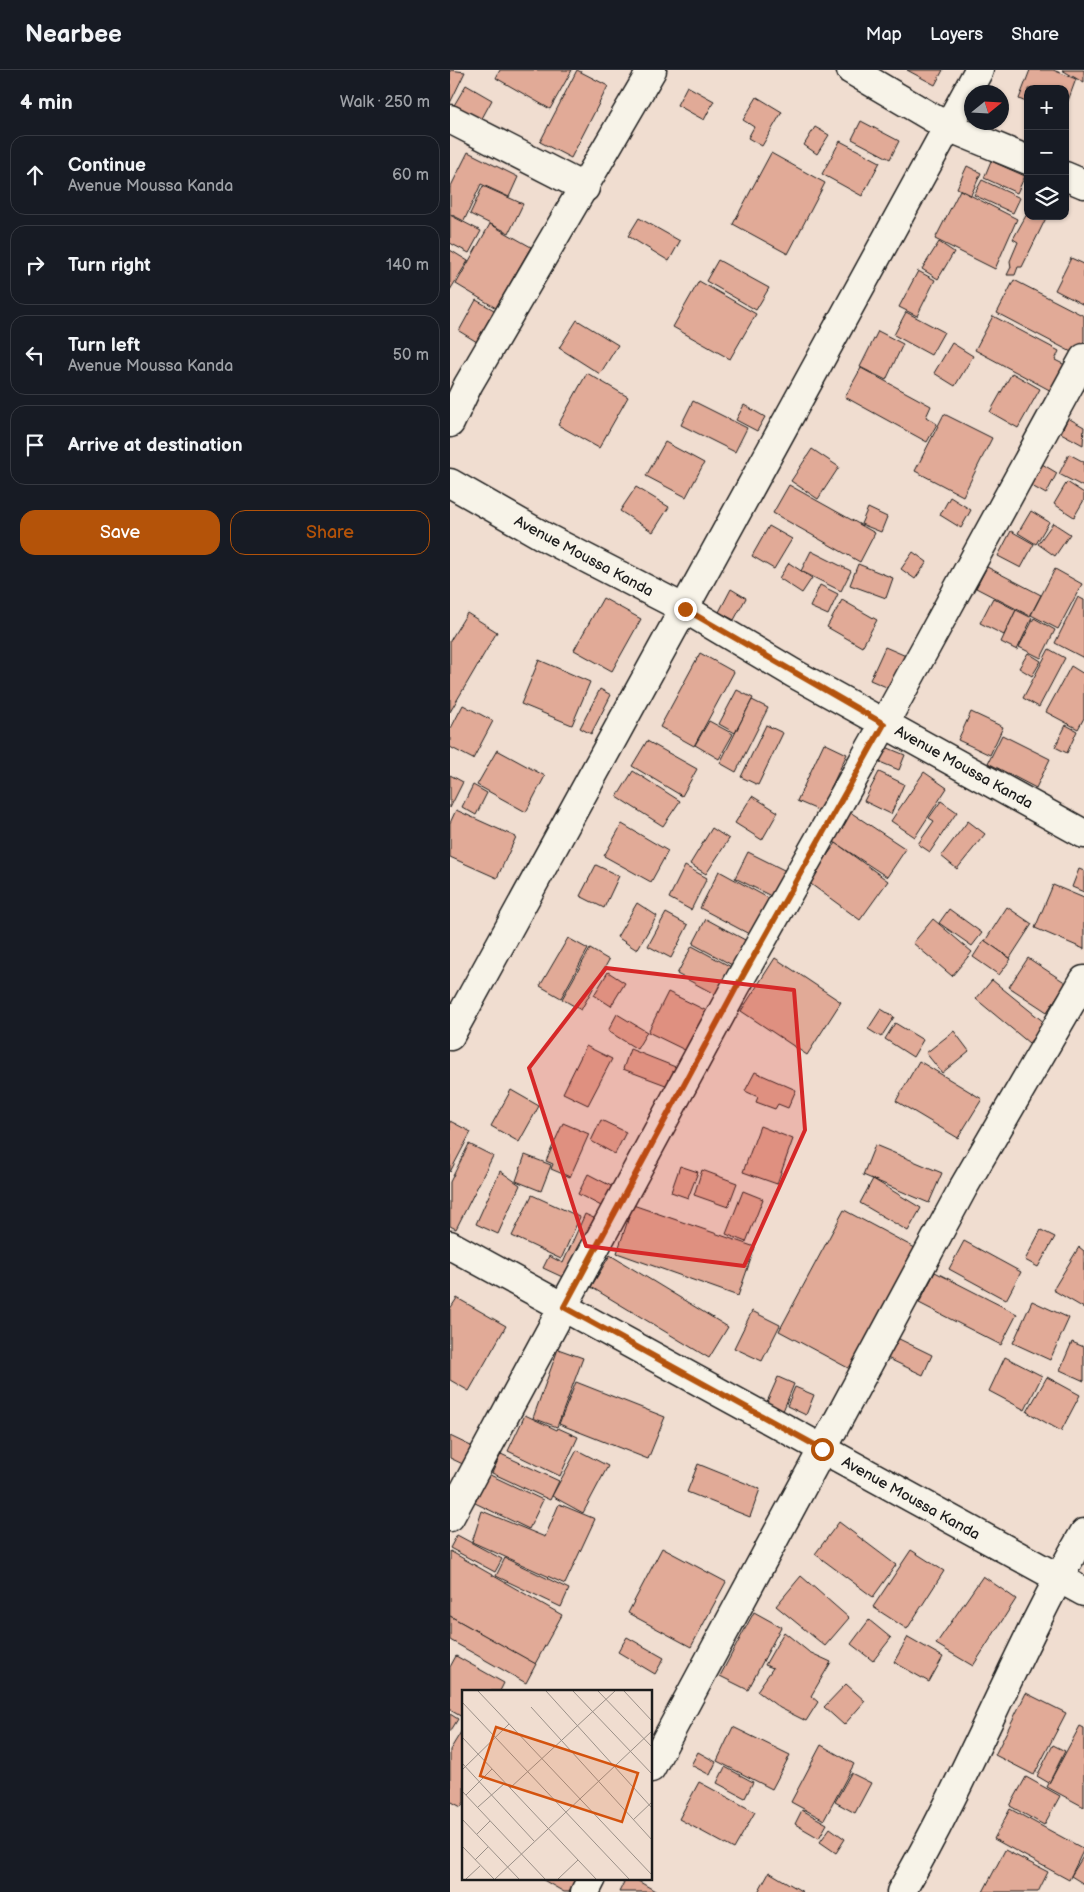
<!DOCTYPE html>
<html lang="en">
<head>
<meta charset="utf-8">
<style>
	:root { --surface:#171b24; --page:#242831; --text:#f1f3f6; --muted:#9ea1a6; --line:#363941; --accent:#b45309 }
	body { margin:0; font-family:"Balsamiq Sans",sans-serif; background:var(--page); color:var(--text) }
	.controls { position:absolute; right:15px; top:15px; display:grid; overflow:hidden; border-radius:10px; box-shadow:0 1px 4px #0004 }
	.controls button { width:45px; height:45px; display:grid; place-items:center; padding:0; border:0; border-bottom:1px solid var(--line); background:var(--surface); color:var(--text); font:25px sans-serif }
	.compass { position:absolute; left:514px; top:15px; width:45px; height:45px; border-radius:50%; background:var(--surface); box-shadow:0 1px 4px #0004; rotate:72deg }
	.stop { position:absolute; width:15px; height:15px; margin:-11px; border:4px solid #b45309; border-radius:50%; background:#fff }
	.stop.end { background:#b45309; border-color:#fff; box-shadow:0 1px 5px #0008 }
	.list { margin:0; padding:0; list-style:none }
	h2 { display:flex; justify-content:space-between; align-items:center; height:65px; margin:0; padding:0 20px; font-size:21px }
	h2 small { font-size:16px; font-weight:400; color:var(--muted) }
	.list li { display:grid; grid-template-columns:32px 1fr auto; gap:15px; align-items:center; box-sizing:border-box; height:80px; margin:0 10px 10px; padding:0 10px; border:1px solid var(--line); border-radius:15px }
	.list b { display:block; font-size:19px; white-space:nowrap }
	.list p { margin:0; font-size:16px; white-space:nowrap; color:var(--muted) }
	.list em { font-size:16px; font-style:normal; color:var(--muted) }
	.actions { display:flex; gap:10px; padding:15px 20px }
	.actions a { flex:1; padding:11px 0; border:1px solid var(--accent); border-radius:15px; text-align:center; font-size:18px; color:var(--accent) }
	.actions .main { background:var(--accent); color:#fff }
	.icon { flex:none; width:28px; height:28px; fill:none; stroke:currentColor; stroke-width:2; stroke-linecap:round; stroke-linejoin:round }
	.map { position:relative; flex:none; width:634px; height:1822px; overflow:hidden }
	header { display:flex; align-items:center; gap:30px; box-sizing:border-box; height:70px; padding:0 25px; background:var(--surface); border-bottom:1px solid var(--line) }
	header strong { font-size:24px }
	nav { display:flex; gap:28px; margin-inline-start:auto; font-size:18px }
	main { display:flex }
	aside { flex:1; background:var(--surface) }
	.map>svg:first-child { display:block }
</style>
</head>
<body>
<header>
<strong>Nearbee</strong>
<nav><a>Map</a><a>Layers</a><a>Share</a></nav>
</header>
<main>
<aside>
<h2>4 min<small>Walk · 250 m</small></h2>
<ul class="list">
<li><svg class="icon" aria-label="ahead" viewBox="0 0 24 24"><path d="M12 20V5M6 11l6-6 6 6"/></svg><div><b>Continue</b><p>Avenue Moussa Kanda</p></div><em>60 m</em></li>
<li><svg class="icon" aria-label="right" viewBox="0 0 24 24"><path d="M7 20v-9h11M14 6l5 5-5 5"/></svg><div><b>Turn right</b></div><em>140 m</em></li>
<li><svg class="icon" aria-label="left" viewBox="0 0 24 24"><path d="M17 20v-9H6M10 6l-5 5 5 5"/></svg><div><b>Turn left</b><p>Avenue Moussa Kanda</p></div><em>50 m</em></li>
<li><svg class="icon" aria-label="arrive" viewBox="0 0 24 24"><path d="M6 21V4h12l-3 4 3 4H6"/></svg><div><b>Arrive at destination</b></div></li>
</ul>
<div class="actions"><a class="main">Save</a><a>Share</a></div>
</aside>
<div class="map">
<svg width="634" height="1822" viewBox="0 0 634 1822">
	<rect width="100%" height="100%" fill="#f0ddd0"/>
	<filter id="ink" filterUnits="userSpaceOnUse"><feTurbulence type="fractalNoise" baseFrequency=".02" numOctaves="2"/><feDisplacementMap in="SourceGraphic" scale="10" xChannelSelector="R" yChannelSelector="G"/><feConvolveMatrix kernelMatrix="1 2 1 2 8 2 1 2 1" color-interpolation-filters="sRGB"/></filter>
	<g filter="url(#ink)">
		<g fill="#e1aa97" stroke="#1c1c1c">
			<polygon points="0,0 15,2 0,33"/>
			<polygon points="50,0 122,0 100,39 46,8"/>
			<polygon points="127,0 158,16 121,88 90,72"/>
			<polygon points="457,0 493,0 485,15"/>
			<polygon points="580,0 603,0 626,9 615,39 615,19 578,19 578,33 569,29"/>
			<polygon points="612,0 634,0 634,13"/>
			<polygon points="16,15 42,30 30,52 3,37"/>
			<polygon points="237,16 264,31 254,50 227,35"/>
			<polygon points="307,27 332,42 312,76 298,68 304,57 293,50"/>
			<polygon points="411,51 449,71 440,89 402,69"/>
			<polygon points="365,57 379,65 367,84 354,75"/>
			<polygon points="390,71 430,92 412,126 372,104"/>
			<polygon points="18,82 68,107 59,127 31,114 14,151 0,144 0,118"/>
			<polygon points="321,83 375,113 338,184 283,154"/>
			<polygon points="541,91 575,106 567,123 534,108"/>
			<polygon points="517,96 531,103 521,125 507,118"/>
			<polygon points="532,110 570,128 563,143 524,125"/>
			<polygon points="33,116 73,134 59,163 20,144"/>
			<polygon points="510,120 567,149 545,199 485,169"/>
			<polygon points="578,142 578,146 597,146 572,197 568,197 565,205 557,205 561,197 560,191 568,172 563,169"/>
			<polygon points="0,145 31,161 19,183 0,173"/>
			<polygon points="189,148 230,171 219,191 178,166"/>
			<polygon points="40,154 81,177 46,238 6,214"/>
			<polygon points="489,172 504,182 488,209 472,199"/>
			<polygon points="0,180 18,191 0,220"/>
			<polygon points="621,188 634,194 634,235 605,220"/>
			<polygon points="268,190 319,218 306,240 256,211"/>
			<polygon points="468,201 485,210 467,246 449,237"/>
			<polygon points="564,210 634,246 634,271 627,285 547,243"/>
			<polygon points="249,211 306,244 280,289 223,257"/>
			<polygon points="26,230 44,240 27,272 9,261"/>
			<polygon points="456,242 494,262 481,285 444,265"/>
			<polygon points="543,246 609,281 605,290 621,298 607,324 525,280"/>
			<polygon points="127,250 168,275 150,304 109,278"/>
			<polygon points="428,261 453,274 436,310 410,297"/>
			<polygon points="502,273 523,286 505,316 484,303"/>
			<polygon points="411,298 481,336 476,347 487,354 477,372 395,327"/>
			<polygon points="137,303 178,327 149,378 108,355"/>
			<polygon points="562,303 590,319 568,358 540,342"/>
			<polygon points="243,331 297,358 285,382 231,355"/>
			<polygon points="294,335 315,347 307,361 286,350"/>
			<polygon points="494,344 542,368 513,426 465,401"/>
			<polygon points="618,348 634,357 633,375 611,363"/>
			<polygon points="215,372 254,393 236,427 196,406"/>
			<polygon points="362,379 389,397 368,429 341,411"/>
			<polygon points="619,384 634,392 634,417 609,404"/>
			<polygon points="592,394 607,403 596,424 580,415"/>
			<polygon points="617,412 634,423 634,430 624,447 604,434"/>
			<polygon points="339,415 425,463 410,492 323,443"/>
			<polygon points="186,417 219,437 203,462 170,441"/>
			<polygon points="500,427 521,440 511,458 490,445"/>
			<polygon points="418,438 437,447 431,462 411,454"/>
			<polygon points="581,441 599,452 586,474 568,463"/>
			<polygon points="603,453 620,464 605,486 588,474"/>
			<polygon points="319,456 342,469 324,499 302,486"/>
			<polygon points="561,461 584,474 571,498 548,486"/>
			<polygon points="361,481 401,501 391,521 351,501"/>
			<polygon points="463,482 477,492 465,509 451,499"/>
			<polygon points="339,493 362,508 352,523 329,508"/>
			<polygon points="408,494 443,508 436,528 400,515"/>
			<polygon points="537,497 591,525 580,546 526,518"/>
			<polygon points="605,499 632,514 608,559 581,545"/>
			<polygon points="370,515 388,524 378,545 360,537"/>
			<polygon points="281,519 296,528 284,550 269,542"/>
			<polygon points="628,527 634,530 634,588 605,573"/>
			<polygon points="153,528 191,549 162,601 124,580"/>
			<polygon points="543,528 566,540 554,565 530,553"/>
			<polygon points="392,530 427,550 412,577 377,557"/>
			<polygon points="566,540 582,548 567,580 551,572"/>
			<polygon points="17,543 47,562 0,642 0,571"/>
			<polygon points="584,548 605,560 591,588 569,577"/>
			<polygon points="435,577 456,586 441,619 420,610"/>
			<polygon points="599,579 615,588 589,637 573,628"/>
			<polygon points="250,583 284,602 244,676 210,657"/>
			<polygon points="578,583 591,591 582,606 569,598"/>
			<polygon points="89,590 140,612 122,655 71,634"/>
			<polygon points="621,596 634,604 634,648 628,659 596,642"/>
			<polygon points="150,619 161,625 141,664 130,658"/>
			<polygon points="287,620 303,628 285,663 269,654"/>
			<polygon points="302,630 318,638 286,702 270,693"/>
			<polygon points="13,635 43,651 23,689 0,677 0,660"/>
			<polygon points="521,642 553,657 540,685 508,670"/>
			<polygon points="259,651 283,664 269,689 245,675"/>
			<polygon points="316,655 333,663 308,715 291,707"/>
			<polygon points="616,655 627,661 617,683 605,677"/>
			<polygon points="552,665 600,689 586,718 538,693"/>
			<polygon points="197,671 247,699 232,726 182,696"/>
			<polygon points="374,673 397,684 370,741 347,731"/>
			<polygon points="431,675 455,685 449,700 425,690"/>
			<polygon points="47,680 95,706 76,742 27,715"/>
			<polygon points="183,701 230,731 213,756 167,727"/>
			<polygon points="429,702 454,714 441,744 414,731"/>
			<polygon points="474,702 497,718 465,767 441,751"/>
			<polygon points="0,705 13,712 0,738"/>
			<polygon points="23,715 37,723 26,745 12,737"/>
			<polygon points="302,726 328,742 312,770 285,753"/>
			<polygon points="491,731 507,742 480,782 468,774 484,751 479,748"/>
			<polygon points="6,740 66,767 47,808 0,787 0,753"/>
			<polygon points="400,742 456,779 437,807 381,770"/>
			<polygon points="518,751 535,764 507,799 491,786"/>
			<polygon points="172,754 218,781 201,812 154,786"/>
			<polygon points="262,758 279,769 256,804 240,794"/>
			<polygon points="386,773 438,811 410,850 358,812"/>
			<polygon points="298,782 340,803 327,829 285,808"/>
			<polygon points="146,795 169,806 154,838 130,826"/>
			<polygon points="235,796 257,808 241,840 219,828"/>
			<polygon points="629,799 634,801 634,822 622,817"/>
			<polygon points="269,801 320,829 301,865 250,838"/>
			<polygon points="603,815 634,828 634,879 585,858"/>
			<polygon points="187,833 207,846 187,880 167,867"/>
			<polygon points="557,837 582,854 560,888 535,871"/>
			<polygon points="499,839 532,863 522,876 489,853"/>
			<polygon points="216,843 238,855 221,888 198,876"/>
			<polygon points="256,849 297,871 284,896 243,874"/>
			<polygon points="483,849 522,882 502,906 463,873"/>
			<polygon points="118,868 138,879 111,928 90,916"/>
			<polygon points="534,870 561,889 549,905 523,887"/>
			<polygon points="242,876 285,899 270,927 227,904"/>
			<polygon points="140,879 159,890 131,940 112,929"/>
			<polygon points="325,888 391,932 357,985 291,941"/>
			<polygon points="578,888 616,913 597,942 559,917"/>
			<polygon points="158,902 175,913 161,936 144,925"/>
			<polygon points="542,910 595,953 579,973 526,929"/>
			<polygon points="218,922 257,941 237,981 198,962"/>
			<polygon points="431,939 444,947 431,967 418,959"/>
			<polygon points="167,944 197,962 187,979 158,961"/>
			<polygon points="445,953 473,970 463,987 435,969"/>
			<polygon points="504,961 519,981 492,1003 476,983"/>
			<polygon points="136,976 162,989 138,1035 113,1023"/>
			<polygon points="180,979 228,998 221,1017 173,999"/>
			<polygon points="469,991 532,1029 508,1068 446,1031"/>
			<polygon points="305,1002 346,1020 338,1038 328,1034 325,1039 306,1032 308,1027 295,1021"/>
			<polygon points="61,1020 89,1036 69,1072 41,1056"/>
			<polygon points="151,1050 176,1062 165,1084 141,1071"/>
			<polygon points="0,1051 21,1062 0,1102"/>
			<polygon points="113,1053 139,1064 120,1107 101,1099 103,1094 96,1091"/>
			<polygon points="310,1056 343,1069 327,1114 293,1102"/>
			<polygon points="19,1074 43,1086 6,1159 0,1156 0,1112"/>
			<polygon points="425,1075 492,1103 479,1133 413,1105"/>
			<polygon points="75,1085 101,1095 91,1121 66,1111"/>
			<polygon points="230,1096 248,1102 238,1128 221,1122"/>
			<polygon points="252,1100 287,1113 278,1137 244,1125"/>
			<polygon points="50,1101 70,1115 48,1164 26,1154"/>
			<polygon points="138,1104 167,1119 157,1139 128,1124"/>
			<polygon points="423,1109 471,1138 458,1161 410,1133"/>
			<polygon points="293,1121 313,1129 296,1172 276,1164"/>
			<polygon points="82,1125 130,1147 111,1189 62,1166"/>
			<polygon points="183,1135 305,1177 288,1226 167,1183"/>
			<polygon points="394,1140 465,1178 400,1299 329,1261"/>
			<polygon points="135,1144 148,1150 121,1211 93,1198 99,1186 113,1193"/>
			<polygon points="591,1160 605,1167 588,1197 575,1190"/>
			<polygon points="514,1171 571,1202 556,1230 499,1199"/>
			<polygon points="629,1177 634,1181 634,1238 603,1220"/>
			<polygon points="160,1185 278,1257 259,1288 141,1217"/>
			<polygon points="485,1202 567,1244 551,1275 469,1233"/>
			<polygon points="7,1228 56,1256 19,1321 0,1310 0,1239"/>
			<polygon points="582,1231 619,1248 600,1290 563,1273"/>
			<polygon points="302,1241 330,1255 312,1291 284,1278"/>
			<polygon points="445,1267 482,1285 473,1305 435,1287"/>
			<polygon points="622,1272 634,1277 634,1311 610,1300"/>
			<polygon points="108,1279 133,1288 107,1357 83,1348"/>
			<polygon points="555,1287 592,1306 575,1340 539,1321"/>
			<polygon points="328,1307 344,1314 333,1341 316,1334"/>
			<polygon points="597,1307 630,1325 611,1361 577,1342"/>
			<polygon points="126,1312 215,1347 198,1389 109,1354"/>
			<polygon points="345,1317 364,1325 356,1345 337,1336"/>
			<polygon points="75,1345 107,1360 108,1358 128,1367 110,1406 58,1381"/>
			<polygon points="0,1366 25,1378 17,1396 0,1388"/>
			<polygon points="127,1380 158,1396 133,1443 102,1426"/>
			<polygon points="51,1384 109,1411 100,1430 42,1403"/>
			<polygon points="248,1394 310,1419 300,1447 237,1422"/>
			<polygon points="38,1404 93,1430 79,1459 25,1433"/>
			<polygon points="109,1434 145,1449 115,1514 22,1472 32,1441 95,1467"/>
			<polygon points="389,1452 446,1495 423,1527 365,1484"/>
			<polygon points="7,1465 52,1489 45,1502 0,1478"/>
			<polygon points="212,1478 276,1512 241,1577 178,1543"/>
			<polygon points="461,1480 494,1501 457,1559 423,1537"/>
			<polygon points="0,1481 112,1545 85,1594 0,1546"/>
			<polygon points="55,1488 119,1519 111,1537 46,1506"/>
			<polygon points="351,1506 399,1548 375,1576 326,1536"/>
			<polygon points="533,1506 566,1529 523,1596 486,1574"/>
			<polygon points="304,1542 331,1557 298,1620 270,1606"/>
			<polygon points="0,1546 86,1594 76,1613 0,1570"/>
			<polygon points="419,1550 441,1568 423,1591 401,1574"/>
			<polygon points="334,1562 359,1582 381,1592 361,1626 368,1632 356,1651 330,1638 307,1621 323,1598 315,1595"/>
			<polygon points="177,1567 214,1588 205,1604 168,1582"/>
			<polygon points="458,1567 493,1587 479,1612 444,1592"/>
			<polygon points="6,1586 54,1613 50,1621 14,1621 14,1648 0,1640 0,1597"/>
			<polygon points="396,1614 415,1631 394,1655 374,1637"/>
			<polygon points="576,1623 616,1643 584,1705 545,1685"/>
			<polygon points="0,1644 8,1649 0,1662"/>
			<polygon points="630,1656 634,1658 634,1737 597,1717"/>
			<polygon points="14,1657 14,1732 11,1737 0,1731 0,1680"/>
			<polygon points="283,1657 340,1685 322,1719 267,1691"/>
			<polygon points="371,1675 404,1694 374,1750 341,1732"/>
			<polygon points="603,1675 615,1681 599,1713 587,1706"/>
			<polygon points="248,1682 266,1692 260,1705 241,1695"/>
			<polygon points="275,1697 303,1712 295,1728 267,1713"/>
			<polygon points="401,1703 421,1713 405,1743 385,1732"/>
			<polygon points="576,1707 610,1726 594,1755 560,1736"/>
			<polygon points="249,1712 305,1742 284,1779 229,1749"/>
			<polygon points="560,1739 634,1779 619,1810 544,1769"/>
			<polygon points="352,1740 377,1754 369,1768 345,1754"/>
			<polygon points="380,1758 395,1769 386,1783 370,1772"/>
			<polygon points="555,1780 598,1802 588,1822 533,1822"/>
			<polygon points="634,1785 634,1814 621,1806"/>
			<polygon points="319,1802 353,1822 308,1822"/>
			<polygon points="90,1808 127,1808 119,1822 114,1822"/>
			<polygon points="176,1808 183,1808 207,1822 169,1822"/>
		</g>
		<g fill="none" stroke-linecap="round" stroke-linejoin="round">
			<g stroke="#1c1c1c" stroke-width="31">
				<g id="minor">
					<polyline points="401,0 498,57 578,90"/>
					<polyline points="0,49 135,118"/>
					<polyline points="615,106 634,114"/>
					<polyline points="0,353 18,315 202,0"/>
					<polyline points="0,413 93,466 235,539 343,603 634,764"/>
					<polyline points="0,966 529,0"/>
					<polyline points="0,1175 634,1522"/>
					<polyline points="0,1447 285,918 434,654 634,288"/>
					<polyline points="201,1698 513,1118 634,910"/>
					<polyline points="135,1822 142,1808"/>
					<path d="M 451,1822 C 519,1706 566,1579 634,1463"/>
				</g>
			</g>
			<use href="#minor" stroke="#f7f3e8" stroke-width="28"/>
		</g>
	</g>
	<g fill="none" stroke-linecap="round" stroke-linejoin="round" filter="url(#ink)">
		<polyline stroke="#b45309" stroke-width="6" points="235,539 434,654 286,918 114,1237 372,1379"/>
	</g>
	<path fill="#d62828" fill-opacity="0.2" stroke="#d62828" stroke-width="4" stroke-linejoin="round" d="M 156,898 L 344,920 L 355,1060 L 294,1196 L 136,1176 L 79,998 Z"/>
	<g text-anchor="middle" stroke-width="5" stroke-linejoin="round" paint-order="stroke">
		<g font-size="15" fill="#1c1c1c" stroke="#f7f3e8">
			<text transform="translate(134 486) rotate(28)" y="5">Avenue Moussa Kanda</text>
			<text transform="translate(514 697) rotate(29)" y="5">Avenue Moussa Kanda</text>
			<text transform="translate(461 1428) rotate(29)" y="5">Avenue Moussa Kanda</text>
		</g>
	</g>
	<g transform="translate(12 1620)">
		<rect width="190" height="190" fill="#f0ddd0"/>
		<path fill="none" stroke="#9b9088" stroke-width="1" d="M 16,1 L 190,185M 84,1 L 190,118M 111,1 L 190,84M 136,1 L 190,57M 162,1 L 190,31M 0,12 L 167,189M 69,17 L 190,150M 0,47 L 134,189M 0,73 L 72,151M 0,80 L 47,34M 48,98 L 153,1M 0,101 L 83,189M 4,105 L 30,79M 16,117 L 43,93M 0,129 L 57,189M 171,130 L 190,112M 15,144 L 28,131M 0,156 L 32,189M 13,170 L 26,157M 4,189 L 18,176M 33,189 L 190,41M 96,189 L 116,170"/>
		<path fill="#d4530e" fill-opacity="0.15" stroke="#d4530e" stroke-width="2.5" d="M 34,37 L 176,83 L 160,132 L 18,86 Z"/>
		<rect width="190" height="190" fill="none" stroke="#1c1c1c" stroke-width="2.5"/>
	</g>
</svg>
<div class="controls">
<button>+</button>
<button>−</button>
<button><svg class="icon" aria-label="layers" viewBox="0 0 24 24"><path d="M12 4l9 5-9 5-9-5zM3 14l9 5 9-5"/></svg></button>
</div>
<svg class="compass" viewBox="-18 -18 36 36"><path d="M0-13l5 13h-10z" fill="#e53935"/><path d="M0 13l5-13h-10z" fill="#9ea1a6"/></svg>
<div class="stop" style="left:372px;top:1379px"></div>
<div class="stop end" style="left:235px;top:539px"></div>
</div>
</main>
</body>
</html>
